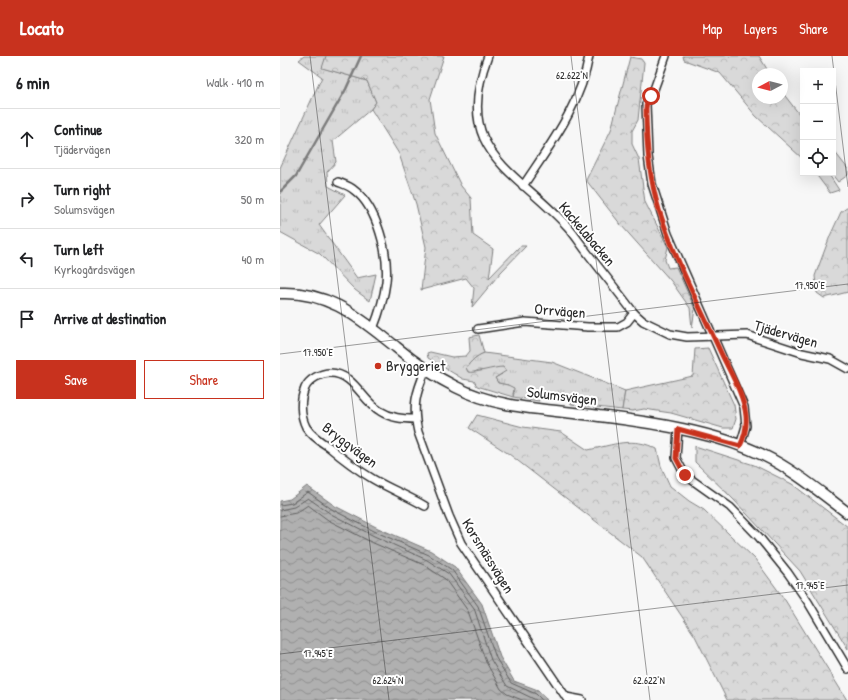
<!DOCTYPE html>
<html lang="en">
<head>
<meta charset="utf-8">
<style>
	:root { --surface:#fff; --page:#f2f2f2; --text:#202124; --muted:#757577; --line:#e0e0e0; --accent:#c8321e }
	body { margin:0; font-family:"Patrick Hand",sans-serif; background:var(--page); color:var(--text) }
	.controls { position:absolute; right:12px; top:12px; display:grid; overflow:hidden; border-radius:0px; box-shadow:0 4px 16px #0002 }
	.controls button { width:36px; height:36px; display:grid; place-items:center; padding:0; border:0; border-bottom:1px solid var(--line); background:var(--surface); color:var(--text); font:20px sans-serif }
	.compass { position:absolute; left:472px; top:12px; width:36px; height:36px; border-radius:50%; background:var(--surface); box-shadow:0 4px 16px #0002; rotate:263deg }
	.stop { position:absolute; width:12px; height:12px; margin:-9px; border:3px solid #c8321e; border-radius:50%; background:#fff }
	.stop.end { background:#c8321e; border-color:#fff; box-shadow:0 1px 4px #0008 }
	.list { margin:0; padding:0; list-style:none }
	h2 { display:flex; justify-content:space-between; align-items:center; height:52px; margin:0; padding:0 16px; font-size:17px }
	h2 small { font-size:13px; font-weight:400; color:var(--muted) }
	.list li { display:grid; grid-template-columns:26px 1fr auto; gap:12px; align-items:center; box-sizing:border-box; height:60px; padding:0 16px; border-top:1px solid var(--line) }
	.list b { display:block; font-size:15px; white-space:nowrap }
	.list p { margin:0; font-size:13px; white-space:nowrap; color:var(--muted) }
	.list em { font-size:13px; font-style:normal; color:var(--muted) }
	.actions { display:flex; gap:8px; padding:12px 16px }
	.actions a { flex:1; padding:9px 0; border:1px solid var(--accent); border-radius:0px; text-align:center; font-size:14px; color:var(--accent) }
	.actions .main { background:var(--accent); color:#fff }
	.icon { flex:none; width:22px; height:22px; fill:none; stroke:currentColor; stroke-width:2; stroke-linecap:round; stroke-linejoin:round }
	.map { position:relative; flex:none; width:568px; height:644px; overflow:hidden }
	header { display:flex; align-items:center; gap:24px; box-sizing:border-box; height:56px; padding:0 20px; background:var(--accent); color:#fff }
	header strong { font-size:19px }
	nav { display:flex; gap:22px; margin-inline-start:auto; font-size:14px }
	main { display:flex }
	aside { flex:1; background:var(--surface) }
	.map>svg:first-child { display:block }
</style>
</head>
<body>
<header>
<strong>Locato</strong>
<nav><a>Map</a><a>Layers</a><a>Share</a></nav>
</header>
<main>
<aside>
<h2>6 min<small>Walk · 410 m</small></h2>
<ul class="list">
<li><svg class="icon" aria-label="ahead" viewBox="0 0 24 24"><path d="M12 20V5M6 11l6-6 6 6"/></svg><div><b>Continue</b><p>Tjädervägen</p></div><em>320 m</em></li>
<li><svg class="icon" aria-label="right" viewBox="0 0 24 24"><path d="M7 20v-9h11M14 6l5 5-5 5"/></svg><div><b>Turn right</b><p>Solumsvägen</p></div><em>50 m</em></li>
<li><svg class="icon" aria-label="left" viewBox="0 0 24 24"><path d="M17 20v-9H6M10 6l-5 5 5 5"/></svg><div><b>Turn left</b><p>Kyrkogårdsvägen</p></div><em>40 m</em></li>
<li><svg class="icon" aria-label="arrive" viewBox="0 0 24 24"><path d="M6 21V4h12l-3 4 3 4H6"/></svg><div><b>Arrive at destination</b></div></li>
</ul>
<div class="actions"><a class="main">Save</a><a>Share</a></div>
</aside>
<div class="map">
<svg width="568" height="644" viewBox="0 0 568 644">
	<defs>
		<pattern id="grass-tufts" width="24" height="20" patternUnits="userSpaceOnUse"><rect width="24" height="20" fill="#d9d9d9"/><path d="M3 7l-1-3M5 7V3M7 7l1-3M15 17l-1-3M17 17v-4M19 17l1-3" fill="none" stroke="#bababa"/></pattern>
		<pattern id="forest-crowns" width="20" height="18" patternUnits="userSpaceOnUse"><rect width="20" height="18" fill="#d9d9d9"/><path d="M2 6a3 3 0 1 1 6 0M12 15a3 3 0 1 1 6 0" fill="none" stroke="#bababa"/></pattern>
		<pattern id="water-waves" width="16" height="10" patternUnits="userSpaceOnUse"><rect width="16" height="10" fill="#b0b0b0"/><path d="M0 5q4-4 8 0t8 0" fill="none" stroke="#8f8f8f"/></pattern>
	</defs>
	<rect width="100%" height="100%" fill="#f7f7f7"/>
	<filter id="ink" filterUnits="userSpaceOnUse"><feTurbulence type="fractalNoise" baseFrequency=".025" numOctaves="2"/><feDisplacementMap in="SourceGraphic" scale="8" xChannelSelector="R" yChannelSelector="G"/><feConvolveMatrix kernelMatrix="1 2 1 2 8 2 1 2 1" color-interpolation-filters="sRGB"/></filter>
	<g filter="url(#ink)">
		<g fill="url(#grass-tufts)" stroke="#828282">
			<polygon points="24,0 46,0 43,12 87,25 96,46 91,53 53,85 56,106 47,116 48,130 65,139 39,169 77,222 96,218 90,245 75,234 40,198 0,176 0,112 42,21 19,4"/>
			<path d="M 204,297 L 272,306 L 345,335 L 342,354 L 291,348 C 290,336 273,337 263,336 L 259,345 L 233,341 L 234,337 L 228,329 L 218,327 L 215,322 L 222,318 L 199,314 L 192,317 L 188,316 L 186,312 C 191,305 196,300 204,297 Z"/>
		</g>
		<g fill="url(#forest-crowns)" stroke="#828282">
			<polygon points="46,0 164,0 150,43 155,77 181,130 191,142 193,179 213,193 209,222 240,190 246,190 221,216 192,251 194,232 186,222 141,234 146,191 136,148 119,98 91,53 96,46 87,25 42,12"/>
			<polygon points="403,0 479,0 490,18 478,18 478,42 502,42 502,36 523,63 523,103 476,60 440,17 404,4"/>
			<polygon points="350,1 361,3 364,7 358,64 352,75 352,88 359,103 365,146 388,191 385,204 388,212 396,211 415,253 412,272 410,252 391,225 341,169 306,124 331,74"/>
			<polygon points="535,117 548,117 559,134 550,137"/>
			<polygon points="568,151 568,236 544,242 537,237 535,220 550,180 561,156"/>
			<path d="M 199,279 L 204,297 C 196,300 191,305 186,312 L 188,316 C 193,318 214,311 223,311 L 226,315 L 215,322 L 218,327 L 228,329 L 234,332 L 233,341 L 197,330 L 194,325 L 183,323 L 148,302 L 147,297 L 150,296 L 172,301 L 186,300 L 190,295 L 189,281 Z"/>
			<polygon points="428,292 454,349 456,363 453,372 443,372 391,357 364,353 353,355 342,354 345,335 413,320 415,293"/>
			<path d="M 197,359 L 243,371 L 281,376 L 308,394 C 333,389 353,380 377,393 L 381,410 L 390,430 L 409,445 L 424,454 L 475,503 L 505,544 L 567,644 L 447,644 L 415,580 L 362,501 L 229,398 L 189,372 Z"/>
			<polygon points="415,390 474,409 512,428 568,471 568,593 520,515 453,443 415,406"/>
		</g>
		<polygon fill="#d9d9d9" stroke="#828282" points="554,95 568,113 568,119 558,126 551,117 553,117"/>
		<polygon fill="url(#water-waves)" stroke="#7b7b7b" points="27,430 55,450 98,472 151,495 175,511 202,548 220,601 234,625 258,634 267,644 0,644 0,445 10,443"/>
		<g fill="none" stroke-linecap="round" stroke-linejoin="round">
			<g stroke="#606060" stroke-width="1">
				<polyline points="0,449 12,447 28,436 53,454 96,476 149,499 172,514 198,550 216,602 231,627 256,638 262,644"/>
				<polyline points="0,454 14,451 28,442 51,458 94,480 147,504 169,518 194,552 211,604 227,630 256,644"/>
				<polyline points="0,460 16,457 28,449 48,464 91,486 144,509 165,523 188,555 206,606 221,633 227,638 242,644"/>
			</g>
			<polyline stroke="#7b7b7b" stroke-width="2.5" points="0,136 16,120 66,33 81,0"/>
			<g stroke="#2b2b2b" stroke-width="10">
				<g id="minor">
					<path d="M 208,0 C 172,95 233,112 287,170 C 295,179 302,190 309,199 C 324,218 339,237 354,257 L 363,265 L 390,278 L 407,281 L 467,279 L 522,297 L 550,303 L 568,313"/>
					<polyline points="386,0 373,36 366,48 368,100 372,128 388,178 464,351 466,370 460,390"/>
					<path d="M 58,126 C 63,128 70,130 74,134 C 97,151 109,198 106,226 C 104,243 99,258 93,273"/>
					<path d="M 243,130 C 270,89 301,49 309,0"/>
					<polyline points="198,273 245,266 308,271 338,271 347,266 354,257"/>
					<path d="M 146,313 C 136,337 132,349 138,376 L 169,460 L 181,487 L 288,644"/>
					<path d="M 135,363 C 122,363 111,362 100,355 C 82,345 74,317 50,317 C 41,317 29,323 25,332 C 20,344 20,359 26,371 C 31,379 41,386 49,391 C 63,403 78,414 93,423 C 110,433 128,440 145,450"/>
					<polyline points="398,373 396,402 405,419 450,451 479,481 508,517 528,546 568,613"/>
					<polyline points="286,641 302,644"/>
				</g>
			</g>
			<g stroke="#2b2b2b" stroke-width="13">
				<path id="secondary" d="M 0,237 C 50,235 79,262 116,291 C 134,306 154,320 176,331 C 220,354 270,353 319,360 C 371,366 436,376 483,399 C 514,414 541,437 568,457"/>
			</g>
			<use href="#minor" stroke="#fff" stroke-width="7"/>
			<use href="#secondary" stroke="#fff" stroke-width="10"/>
		</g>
	</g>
	<g fill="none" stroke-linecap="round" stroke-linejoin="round" filter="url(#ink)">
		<path stroke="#c8321e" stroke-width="5" d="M 371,40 L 367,46 L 366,52 C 366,87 369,121 379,154 C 395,204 420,251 442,299 C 451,318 464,339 466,360 C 467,371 465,380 460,390 L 398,373 L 396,402 L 405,419"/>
	</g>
	<path fill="none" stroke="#2b2b2b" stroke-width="1" stroke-opacity="0.45" d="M 30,0 L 109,644M 291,0 L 370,644M 552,0 L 568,131M 0,298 L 568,228M 0,598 L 568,529"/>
	<circle fill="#c8321e" stroke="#fff" stroke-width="1.5" cx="98" cy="310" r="4"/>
	<g text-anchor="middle" stroke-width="4" stroke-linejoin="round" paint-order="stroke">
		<g font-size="15" fill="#2b2b2b" stroke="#fff">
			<text transform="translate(307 178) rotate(50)" y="5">Kackelabacken</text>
			<text transform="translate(280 255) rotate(5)" y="5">Orrvägen</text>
			<text transform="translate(506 278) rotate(16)" y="5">Tjädervägen</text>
			<text transform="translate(282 340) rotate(7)" y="5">Solumsvägen</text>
			<text transform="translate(70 389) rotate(37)" y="5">Bryggvägen</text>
			<text transform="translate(208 500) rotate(58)" y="5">Korsmässvägen</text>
		</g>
		<g font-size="15" fill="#2b2b2b" stroke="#fff" text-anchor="start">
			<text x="106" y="315">Bryggeriet</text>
		</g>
	</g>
	<g font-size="10" text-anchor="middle" fill="#2b2b2b" stroke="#fff" stroke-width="4" stroke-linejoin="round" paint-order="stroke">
		<text x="292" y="23">62.622°N</text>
		<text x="530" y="233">17.950°E</text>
		<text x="38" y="300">17.950°E</text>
		<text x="530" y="533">17.945°E</text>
		<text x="38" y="601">17.945°E</text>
		<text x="108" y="628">62.624°N</text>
		<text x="369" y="628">62.622°N</text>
	</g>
</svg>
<div class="controls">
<button>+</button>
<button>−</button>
<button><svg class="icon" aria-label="locate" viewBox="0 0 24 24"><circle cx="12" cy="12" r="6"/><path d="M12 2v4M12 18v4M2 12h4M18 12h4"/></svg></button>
</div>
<svg class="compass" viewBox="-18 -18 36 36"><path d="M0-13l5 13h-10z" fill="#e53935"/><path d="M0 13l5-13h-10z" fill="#757577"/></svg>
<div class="stop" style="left:371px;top:40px"></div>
<div class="stop end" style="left:405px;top:419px"></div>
</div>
</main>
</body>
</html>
